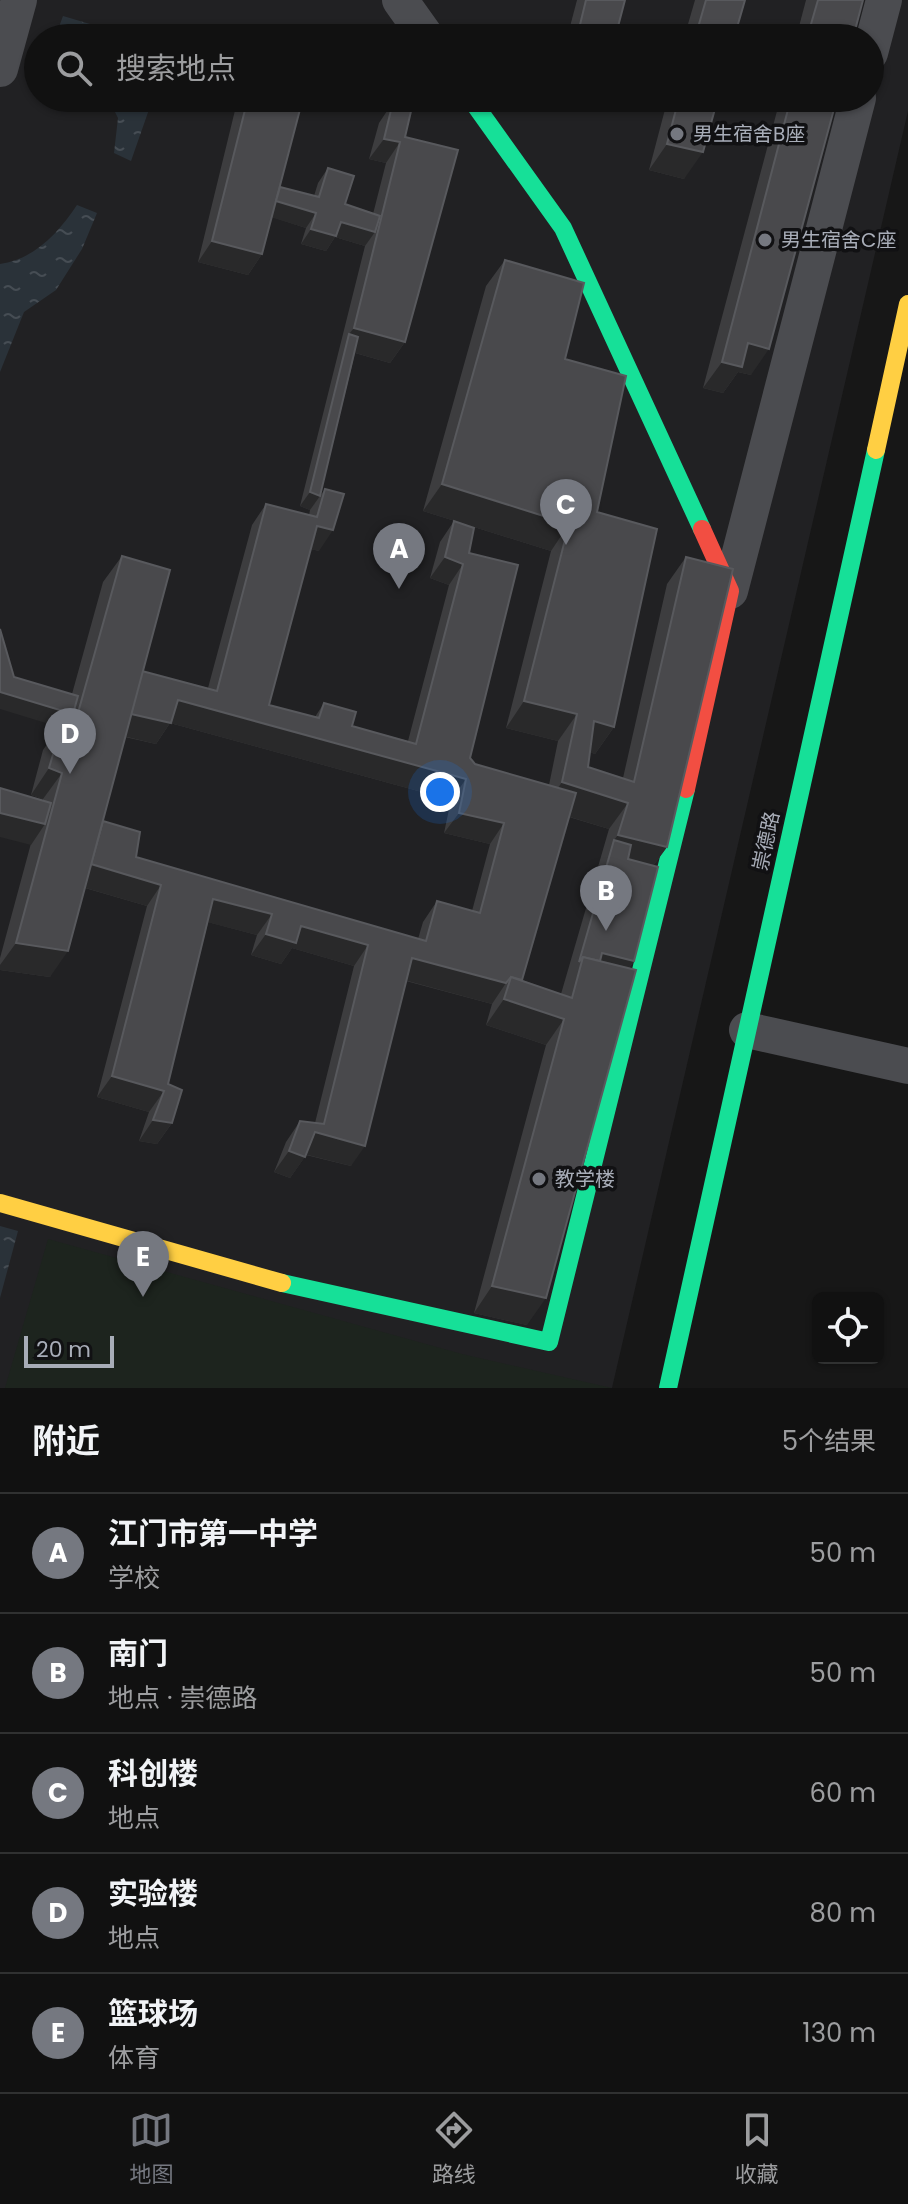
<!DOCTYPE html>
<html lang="zh">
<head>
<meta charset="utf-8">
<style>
	:root { --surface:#111; --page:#1a1a1a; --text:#f1f3f6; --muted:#9c9d9f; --line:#303131; --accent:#757880 }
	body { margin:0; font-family:Poppins,"Noto Sans SC",sans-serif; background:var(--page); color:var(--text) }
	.controls { position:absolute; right:24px; bottom:24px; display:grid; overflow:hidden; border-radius:12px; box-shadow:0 2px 6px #0004 }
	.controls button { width:72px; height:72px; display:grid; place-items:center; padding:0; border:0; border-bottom:2px solid var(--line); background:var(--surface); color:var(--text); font:40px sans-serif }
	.scale { position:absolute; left:24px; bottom:20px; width:90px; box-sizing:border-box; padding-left:8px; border:4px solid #a8adb8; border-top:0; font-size:22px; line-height:28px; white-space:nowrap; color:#a8adb8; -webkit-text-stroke:6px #111113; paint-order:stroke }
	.you { position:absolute; left:440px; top:792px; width:28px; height:28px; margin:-20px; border:6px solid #fff; border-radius:50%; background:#1a73e8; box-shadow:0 0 0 12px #1a73e833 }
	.badge { display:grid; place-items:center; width:52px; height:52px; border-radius:50%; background:var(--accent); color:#fff; font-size:26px; font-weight:700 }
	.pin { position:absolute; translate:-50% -66px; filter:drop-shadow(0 2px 4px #0008) }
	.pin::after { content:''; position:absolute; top:42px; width:28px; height:24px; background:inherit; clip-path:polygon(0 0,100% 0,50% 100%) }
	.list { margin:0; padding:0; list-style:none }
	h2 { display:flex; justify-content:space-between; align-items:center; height:104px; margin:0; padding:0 32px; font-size:34px }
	h2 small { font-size:26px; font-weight:400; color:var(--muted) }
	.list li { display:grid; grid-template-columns:52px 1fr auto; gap:24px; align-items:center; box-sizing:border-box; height:120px; padding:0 32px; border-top:2px solid var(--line) }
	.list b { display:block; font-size:30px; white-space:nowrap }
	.list p { margin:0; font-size:26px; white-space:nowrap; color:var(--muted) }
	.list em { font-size:26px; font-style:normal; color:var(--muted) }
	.icon { flex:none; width:44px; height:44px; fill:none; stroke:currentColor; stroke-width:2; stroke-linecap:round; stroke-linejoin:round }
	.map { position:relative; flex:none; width:908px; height:1388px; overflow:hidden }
	.search { position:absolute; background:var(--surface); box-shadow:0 2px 6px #0004; left:24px; right:24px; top:24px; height:88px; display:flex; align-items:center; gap:20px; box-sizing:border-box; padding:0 28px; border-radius:44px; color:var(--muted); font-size:30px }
	.sheet { height:704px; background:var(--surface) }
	nav { display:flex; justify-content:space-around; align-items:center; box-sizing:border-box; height:112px; border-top:2px solid var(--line); background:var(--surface); font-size:22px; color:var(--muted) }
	nav a { display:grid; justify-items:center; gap:4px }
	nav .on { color:var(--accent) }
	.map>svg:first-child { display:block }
</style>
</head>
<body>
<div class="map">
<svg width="908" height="1388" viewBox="0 0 908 1388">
	<defs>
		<pattern id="water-ripples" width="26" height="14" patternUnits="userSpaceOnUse" patternTransform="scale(2)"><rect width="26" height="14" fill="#2a3239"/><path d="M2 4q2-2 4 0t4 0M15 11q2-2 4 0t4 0" fill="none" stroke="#464d54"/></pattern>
	</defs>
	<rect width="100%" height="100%" fill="#171717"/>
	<path fill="#212123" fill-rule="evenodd" d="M 0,0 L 908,0 L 908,111 L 612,1388 L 0,1388 ZM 38,38 L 870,38 L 870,98 L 38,98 Z"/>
	<polygon fill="#1d241e" points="48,1239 462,1354 612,1388 5,1388"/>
	<g fill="url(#water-ripples)">
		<polygon points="63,16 137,38 55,38"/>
		<polygon points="108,98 153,98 131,161 114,153 118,118"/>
		<path d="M 77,205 L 97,213 L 82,249 L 56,290 L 24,312 L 0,372 L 0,264 C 35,259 58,233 77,205 Z"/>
		<polygon points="0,1226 18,1231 0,1298"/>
	</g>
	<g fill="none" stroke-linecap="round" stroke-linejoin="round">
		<g stroke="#4b4c50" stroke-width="36">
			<polyline points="400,0 427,38"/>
			<polyline points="870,53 884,0"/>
			<polyline points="0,69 19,0"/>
			<polyline points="730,591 858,98"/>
			<polyline points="747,1030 908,1066"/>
		</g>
		<g stroke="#16e098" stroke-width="18">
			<polyline points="470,98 563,228 702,529"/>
			<polyline points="282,1283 549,1342 686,789"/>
			<polyline points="668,1388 876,450"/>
		</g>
		<g stroke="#ffcf43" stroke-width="18">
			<polyline points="876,450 908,304"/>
			<polyline points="0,1203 282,1283"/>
		</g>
		<polyline stroke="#f24e42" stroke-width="18" points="686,789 730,591 702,529"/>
	</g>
	<g fill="#3d3d3f" fill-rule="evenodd">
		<polygon points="577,0 625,0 615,38 567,38"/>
		<polygon points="695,0 745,0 734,38 684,38"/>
		<polygon points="806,0 863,0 853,38 796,38"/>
		<path d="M 238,98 L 303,98 L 280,187 L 314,196 L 318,183 L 328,168 L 345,204 L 373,214 L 386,163 L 369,159 L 379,123 L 393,102 L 405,137 L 405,342 L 390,363 L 355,353 L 320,496 L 325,489 L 319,551 L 311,549 L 269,705 L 315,717 L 324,703 L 352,726 L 408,741 L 449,585 L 430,578 L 440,542 L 454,521 L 469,553 L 470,758 L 475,764 L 549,785 L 558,741 L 506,728 L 551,551 L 423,511 L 486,286 L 505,260 L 565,359 L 597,512 L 614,727 L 595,754 L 590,752 L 588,767 L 623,778 L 667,584 L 686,557 L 667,847 L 653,866 L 634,961 L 629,968 L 527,1325 L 474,1313 L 546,1045 L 486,1025 L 492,1004 L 406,981 L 351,1166 L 306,1155 L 290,1178 L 274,1172 L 286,1142 L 300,1121 L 315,1123 L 354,966 L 292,948 L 281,964 L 251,955 L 257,935 L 208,922 L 168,1084 L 172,1123 L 157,1144 L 139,1141 L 149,1112 L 97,1097 L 147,906 L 85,888 L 50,977 L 0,970 L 0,958 L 43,799 L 31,795 L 43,750 L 59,727 L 14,677 L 72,694 L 103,582 L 122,556 L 142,671 L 208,688 L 252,525 L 266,504 L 309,515 L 310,510 L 300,506 L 365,246 L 335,237 L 326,251 L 301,244 L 306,228 L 272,217 L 262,254 L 248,275 L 198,262 ZM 170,723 L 451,800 L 444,833 L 490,844 L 472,911 L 437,901 L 423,922 L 418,939 L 136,857 L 103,821 L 125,737 L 156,744 ZM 569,817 L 609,829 L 561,994 L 522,980 Z"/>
		<polygon points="668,98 718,98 684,179 649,170"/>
		<polygon points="755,98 837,98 751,375 738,372 723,393 703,388 777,111 753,103"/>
	</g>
	<g fill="#29292a">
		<polygon points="578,33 597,38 574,38"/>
		<polygon points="757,98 785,98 777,111 753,103"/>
		<polygon points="384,139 400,142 386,163 369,159"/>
		<polygon points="667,144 703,152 684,179 649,170"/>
		<polygon points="274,200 316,213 306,228 264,215"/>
		<polygon points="341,222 375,232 365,246 335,237 326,251 301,244 311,229"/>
		<polygon points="212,241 262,254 248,275 198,262"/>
		<polygon points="354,328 405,342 390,363 345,350 349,334"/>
		<polygon points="748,343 769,349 751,375 738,372 723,393 703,388 722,362"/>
		<polygon points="442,484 569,524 551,551 423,511"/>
		<polygon points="310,492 320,496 310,510 300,506"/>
		<polygon points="317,526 333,530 319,551 302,547"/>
		<polygon points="445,557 463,564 449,585 430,578"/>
		<polygon points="0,692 73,714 63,728 62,724 59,727 0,709"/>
		<polygon points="178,700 466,779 451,800 170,723 156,744 115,734 130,713"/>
		<polygon points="524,701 577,714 558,741 506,728"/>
		<polygon points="594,721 614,727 595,754 575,748"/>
		<polygon points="49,768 62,773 43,799 31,795"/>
		<polygon points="562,782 628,803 609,829 544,809"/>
		<polygon points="0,813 45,824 31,845 0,837"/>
		<polygon points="459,813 504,823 490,844 444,833"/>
		<polygon points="618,835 667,847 648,873 607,863 614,840"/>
		<polygon points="87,863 161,885 147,906 72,884"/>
		<polygon points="213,899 272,914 257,935 199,920"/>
		<polygon points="301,926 368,945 354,966 292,948 281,964 251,955 266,934"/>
		<polygon points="16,943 68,951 50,977 0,970 0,965"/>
		<polygon points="602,953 634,961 619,982 593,966"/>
		<polygon points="412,958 506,983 492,1004 397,978"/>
		<polygon points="504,999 564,1019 546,1045 486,1025"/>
		<polygon points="112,1076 164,1091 149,1112 97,1097"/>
		<polygon points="153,1120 172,1123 157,1144 139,1141"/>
		<polygon points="315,1132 365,1146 351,1166 300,1153"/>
		<polygon points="289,1151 305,1157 290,1178 274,1172"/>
		<polygon points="492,1286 546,1298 527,1325 474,1313"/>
	</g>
	<g fill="#49494c" stroke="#58595d" stroke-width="2">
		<polygon points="586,0 625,0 615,38 597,38 578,33"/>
		<polygon points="706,0 745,0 734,38 695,38"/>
		<polygon points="818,0 863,0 853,38 807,38"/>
		<polygon points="320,31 338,37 337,38 318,38"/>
		<polygon points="248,98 303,98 262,254 212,241"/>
		<polygon points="679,98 718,98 703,152 667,144"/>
		<polygon points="791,98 837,98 769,349 748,343 742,367 722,362"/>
		<polygon points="393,102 412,107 405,137 458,150 405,342 354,328 400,142 384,139"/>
		<polygon points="328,168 354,176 345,204 380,216 375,232 341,222 336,236 311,229 316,213 276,201 280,187 319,197"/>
		<polygon points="505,260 584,283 565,359 626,376 597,512 657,529 614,727 594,721 588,767 634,782 686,557 733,569 667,847 618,835 628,803 562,782 577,714 524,701 569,524 442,484"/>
		<polygon points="349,334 358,337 320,496 310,492"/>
		<polygon points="325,489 344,494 333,530 317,526 269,705 319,718 324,703 356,712 352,726 416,744 463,564 445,557 454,521 474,528 469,553 518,565 470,758 475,764 576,793 522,980 511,977 506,983 412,958 365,1146 315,1132 305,1157 289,1151 300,1121 324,1124 368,945 301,926 296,943 266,934 272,914 213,899 168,1084 182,1090 172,1123 153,1120 164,1091 112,1076 161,885 91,864 103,821 140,832 136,857 426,941 437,901 480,913 504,823 459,813 466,779 178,700 171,723 131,714 142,671 217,691 266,504 317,517"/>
		<polygon points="122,556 170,570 68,951 16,943 62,773 49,768 62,724 74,727"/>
		<polygon points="0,629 14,677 78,696 73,714 0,692"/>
		<polygon points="0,788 51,803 45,824 0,813"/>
		<polygon points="614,840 631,845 628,859 658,867 634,961 602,953 600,961 583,957 579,962"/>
		<polygon points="583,957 636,970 546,1298 492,1286 564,1019 504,999 511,977 572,998"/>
	</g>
	<g fill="#757880" stroke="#111113" stroke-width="3">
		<circle cx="677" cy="134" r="8"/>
		<circle cx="765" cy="240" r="8"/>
		<circle cx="539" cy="1179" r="8"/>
	</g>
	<g text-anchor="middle" stroke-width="7" stroke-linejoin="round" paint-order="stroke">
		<g font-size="20" fill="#a8adb8" stroke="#111113" text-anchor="start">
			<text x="693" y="141">男生宿舍B座</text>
			<text x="781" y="247">男生宿舍C座</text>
			<text x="555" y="1186">教学楼</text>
		</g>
		<g font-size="20" fill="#a8adb8" stroke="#111113">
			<text transform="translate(766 841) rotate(-78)" y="7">崇德路</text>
		</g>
	</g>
</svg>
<div class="controls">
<button><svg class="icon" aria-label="locate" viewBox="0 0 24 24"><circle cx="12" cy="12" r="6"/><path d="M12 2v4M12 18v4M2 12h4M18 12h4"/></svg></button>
</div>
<div class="scale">20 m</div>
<div class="you"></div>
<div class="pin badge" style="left:399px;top:589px">A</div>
<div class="pin badge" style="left:606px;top:931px">B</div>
<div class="pin badge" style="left:566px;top:545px">C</div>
<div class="pin badge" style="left:70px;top:774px">D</div>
<div class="pin badge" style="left:143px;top:1297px">E</div>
<div class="search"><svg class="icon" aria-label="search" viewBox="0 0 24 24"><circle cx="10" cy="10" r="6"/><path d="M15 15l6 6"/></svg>搜索地点</div>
</div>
<section class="sheet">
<h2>附近<small>5个结果</small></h2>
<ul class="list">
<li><span class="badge">A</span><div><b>江门市第一中学</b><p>学校</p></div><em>50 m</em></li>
<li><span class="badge">B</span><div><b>南门</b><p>地点 · 崇德路</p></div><em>50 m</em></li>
<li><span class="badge">C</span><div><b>科创楼</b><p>地点</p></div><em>60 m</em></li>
<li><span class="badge">D</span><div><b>实验楼</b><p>地点</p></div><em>80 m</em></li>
<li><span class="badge">E</span><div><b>篮球场</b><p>体育</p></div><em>130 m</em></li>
</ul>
</section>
<nav>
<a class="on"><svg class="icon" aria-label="map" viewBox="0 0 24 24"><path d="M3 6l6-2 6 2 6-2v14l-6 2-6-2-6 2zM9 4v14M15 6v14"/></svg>地图</a>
<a><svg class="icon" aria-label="directions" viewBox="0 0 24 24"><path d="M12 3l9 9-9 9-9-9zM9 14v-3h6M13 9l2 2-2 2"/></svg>路线</a>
<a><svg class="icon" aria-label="saved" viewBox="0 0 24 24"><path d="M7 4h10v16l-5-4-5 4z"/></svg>收藏</a>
</nav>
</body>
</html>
